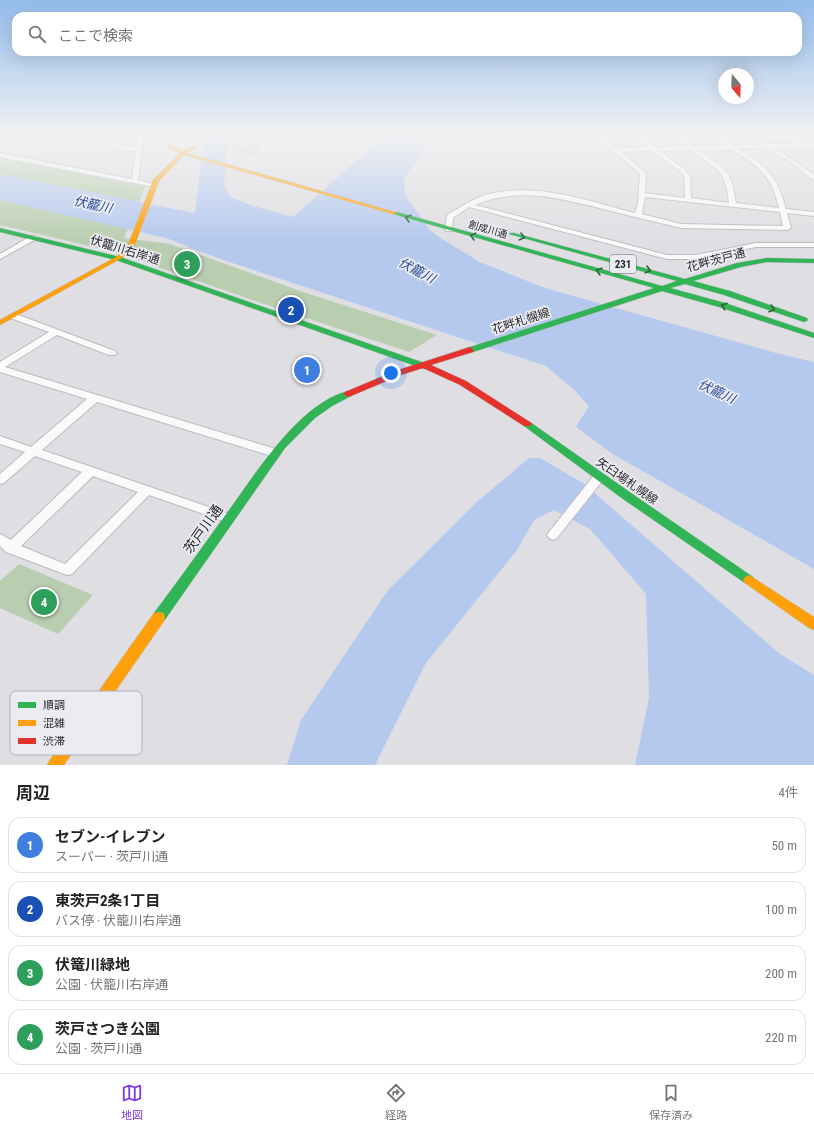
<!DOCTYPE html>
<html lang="ja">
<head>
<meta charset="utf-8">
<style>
	:root { --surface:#fff; --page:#f2f2f2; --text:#222; --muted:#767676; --line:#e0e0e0; --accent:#7c3aed }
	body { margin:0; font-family:"Roboto Condensed","Noto Sans JP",sans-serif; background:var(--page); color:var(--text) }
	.compass { position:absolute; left:718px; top:68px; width:36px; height:36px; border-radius:50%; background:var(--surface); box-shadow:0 4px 16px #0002; rotate:161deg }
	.you { position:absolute; left:391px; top:373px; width:14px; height:14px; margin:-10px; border:3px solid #fff; border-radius:50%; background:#1a73e8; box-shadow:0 0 0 6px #1a73e833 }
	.badge { display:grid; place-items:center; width:26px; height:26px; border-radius:50%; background:var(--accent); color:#fff; font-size:13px; font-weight:700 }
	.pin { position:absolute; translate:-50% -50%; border:2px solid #fff; box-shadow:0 1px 4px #0006 }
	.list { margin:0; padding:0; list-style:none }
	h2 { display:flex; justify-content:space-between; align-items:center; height:52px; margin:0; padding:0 16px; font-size:17px }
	h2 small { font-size:13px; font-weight:400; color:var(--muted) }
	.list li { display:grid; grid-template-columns:26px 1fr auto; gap:12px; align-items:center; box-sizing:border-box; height:56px; margin:0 8px 8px; padding:0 8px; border:1px solid var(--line); border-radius:12px }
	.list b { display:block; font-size:15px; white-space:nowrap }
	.list p { margin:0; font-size:13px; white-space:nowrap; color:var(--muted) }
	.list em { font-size:13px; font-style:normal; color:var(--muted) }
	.icon { flex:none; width:22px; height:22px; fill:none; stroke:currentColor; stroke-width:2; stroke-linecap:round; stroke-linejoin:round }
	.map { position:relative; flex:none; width:814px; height:765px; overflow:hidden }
	.search { position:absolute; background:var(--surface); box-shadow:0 4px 16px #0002; left:12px; right:12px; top:12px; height:44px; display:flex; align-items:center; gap:10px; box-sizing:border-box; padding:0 14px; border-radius:12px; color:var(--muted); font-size:15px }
	.sheet { height:308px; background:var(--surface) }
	nav { display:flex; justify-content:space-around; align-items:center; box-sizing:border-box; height:56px; border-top:1px solid var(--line); background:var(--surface); font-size:11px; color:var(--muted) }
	nav a { display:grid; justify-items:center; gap:2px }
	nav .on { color:var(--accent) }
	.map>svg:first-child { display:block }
</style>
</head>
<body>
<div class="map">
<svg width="814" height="765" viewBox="0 0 814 765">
	<rect width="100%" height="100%" fill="#dfdfe3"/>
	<g fill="#b9ceb0">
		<polygon points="233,135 257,135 258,156 232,150"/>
		<polygon points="751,135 780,135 794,142 770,144"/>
		<polygon points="0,157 145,187 124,238 170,244 300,291 437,335 409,352 261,303 115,252 0,225"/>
		<polygon points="19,564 93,595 58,634 0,608 0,581"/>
	</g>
	<g fill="#b5c9ef">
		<polygon points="204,135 228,135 224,186 231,197 250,205 293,217 385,135 437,135 426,147 404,179 405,195 430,230 442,239 480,262 545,288 776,353 814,362 814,569 611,453 576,427 589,406 573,389 546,366 220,259 166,238 0,200 0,174 195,213"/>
		<polygon points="529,458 540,458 583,483 780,654 814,675 814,765 635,765 649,698 646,594 590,529 554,510 534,520 517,550 426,663 375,765 287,765 301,720 388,590 479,500"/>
	</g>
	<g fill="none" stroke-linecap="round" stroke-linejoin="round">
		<g stroke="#bbbbbe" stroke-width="2">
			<g id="street">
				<polygon points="57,135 67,135 131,147 137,147 138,135 144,135 138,180 157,185 154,187 0,157 0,153 132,179 136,150 131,151"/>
				<polygon points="308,135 314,135 314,137 332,139 337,135 343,135 333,143 309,139"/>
				<path d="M 595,135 L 601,135 L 617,148 L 648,147 L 632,135 L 638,135 L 655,147 L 686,146 L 670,135 L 676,135 L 693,146 L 725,146 L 707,135 L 714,135 L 733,145 L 761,145 L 745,135 L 751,135 L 769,144 L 795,144 L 781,135 L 787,135 L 803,144 L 814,143 L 814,147 L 775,148 L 809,171 L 814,175 L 814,181 L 789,161 L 767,148 L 738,149 C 767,166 777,176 786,209 L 814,212 L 814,216 L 787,213 L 791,228 L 787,230 L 681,228 C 656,222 631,216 607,210 C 563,199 518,186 475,205 L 667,255 L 696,255 L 756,243 L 814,243 L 814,247 L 756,247 L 696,259 L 667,259 L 469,207 L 453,218 L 452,231 L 446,231 L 445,229 L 447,215 C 459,208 471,200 485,195 C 534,181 588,201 635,213 L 638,203 L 640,174 ZM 730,149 C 759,165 771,175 779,208 L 736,203 C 731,169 725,168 698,150 ZM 690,150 C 717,169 725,168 729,203 L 691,198 L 690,176 L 684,169 L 660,151 ZM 653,151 L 680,171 L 684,176 L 685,198 L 645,193 L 646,173 L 621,152 ZM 645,197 L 780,212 L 783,226 L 681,224 L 642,214 Z"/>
				<polygon points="31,236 37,236 38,238 0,259 0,254"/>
				<path d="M 13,313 L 115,351 L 117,353 L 115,355 L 109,355 L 57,335 L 5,367 L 279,450 L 281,453 L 279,456 L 275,457 L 97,402 L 42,450 L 232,515 L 234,518 L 232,521 L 228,523 L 224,521 L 149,495 L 72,574 L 67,575 L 6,552 L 0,546 L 0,534 L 11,540 L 82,472 L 35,456 L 4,483 L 0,484 L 0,474 L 25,452 L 0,444 L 0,436 L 31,447 L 87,399 L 0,372 L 0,362 L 49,332 L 10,318 L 9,316 ZM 93,476 L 138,492 L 65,564 L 21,546 Z"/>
				<polygon points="599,473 603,474 605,477 603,480 557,538 553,540 549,538 547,535 549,532 595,474"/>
			</g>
		</g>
		<g stroke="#bbbbbe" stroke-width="1">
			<g id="fast">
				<polygon points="393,212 397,212 662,286 677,281 509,234 510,233 514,233 685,279 737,263 767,258 814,259 814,263 767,262 741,267 693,281 730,291 807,318 808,320 804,322 724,295 685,284 670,288 725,303 814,333 814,338 719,307 662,291 473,352 467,352 466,350 467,348 654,288 393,214"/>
				<polygon points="0,228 120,257 430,365 431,367 430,369 424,369 116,260 0,232"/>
				<path d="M 348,391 L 351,392 L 353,394 L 351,396 L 332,406 L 315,418 L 285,448 L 164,621 L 159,622 L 154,621 L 153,617 L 154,613 C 178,581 201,549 224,517 C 254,477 297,404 348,391 Z"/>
				<polygon points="527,421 530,422 631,493 753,577 755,580 753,583 749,585 745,583 623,499 524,426 522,424"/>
			</g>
		</g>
		<g stroke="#bbbbbe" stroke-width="1">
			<g id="slow">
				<polygon points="160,135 164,135 173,146 183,151 192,146 196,146 196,148 188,153 398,213 393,214 184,155 159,181 133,249 120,259 0,325 0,320 116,257 127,248 153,180 180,153 169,148"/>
				<polygon points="749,575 814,617 814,630 809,628 745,583 743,580 745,577"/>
				<polygon points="159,612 164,613 165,617 164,621 64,765 47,765 50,760 154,613"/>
			</g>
		</g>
		<g stroke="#bbbbbe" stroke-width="1">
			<polygon id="jam" points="470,347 474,350 473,352 431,365 466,381 530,422 532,424 530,426 524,426 460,385 423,368 401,375 351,396 348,397 343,394 345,392 395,371"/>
		</g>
		<use href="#street" fill="#fafafb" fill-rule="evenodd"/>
		<use href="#fast" fill="#30b455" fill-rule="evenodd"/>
		<use href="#slow" fill="#ff9f0a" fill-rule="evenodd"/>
		<use href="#jam" fill="#e5322d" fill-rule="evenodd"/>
	</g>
	<defs><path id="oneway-chevron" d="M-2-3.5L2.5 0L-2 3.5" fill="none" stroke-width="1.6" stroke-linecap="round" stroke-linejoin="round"/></defs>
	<g stroke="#2b603b">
		<use href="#oneway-chevron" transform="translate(408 218) rotate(-164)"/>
		<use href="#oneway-chevron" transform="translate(473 236) rotate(-164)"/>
		<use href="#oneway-chevron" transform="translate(522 237) rotate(15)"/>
		<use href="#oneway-chevron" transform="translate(648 270) rotate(15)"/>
		<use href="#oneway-chevron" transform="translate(599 271) rotate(-164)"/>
		<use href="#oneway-chevron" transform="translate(724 306) rotate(-162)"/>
		<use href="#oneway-chevron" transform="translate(772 309) rotate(19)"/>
	</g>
	<linearGradient id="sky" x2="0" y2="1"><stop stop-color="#93bceb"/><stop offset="0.56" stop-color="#f1f1f2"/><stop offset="1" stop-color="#f1f1f2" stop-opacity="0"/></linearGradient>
	<rect width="814" height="242" fill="url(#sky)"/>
	<g text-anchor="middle" stroke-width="3.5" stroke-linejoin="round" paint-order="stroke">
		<g font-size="10" fill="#28282a" stroke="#ebebf2">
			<text transform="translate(488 229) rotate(16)" y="4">創成川通</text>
		</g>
		<rect fill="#ebebf2" stroke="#626266" stroke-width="1" x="610" y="255" width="26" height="18" rx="3"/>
		<g font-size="11" font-weight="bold" fill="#28282a">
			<text x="623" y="268">231</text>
		</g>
		<g font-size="12" fill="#28282a" stroke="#ebebf2">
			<text transform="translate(125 250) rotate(17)" y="4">伏籠川右岸通</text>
			<text transform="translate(716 260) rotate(-15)" y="4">花畔茨戸通</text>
			<text transform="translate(521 321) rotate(-18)" y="4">花畔札幌線</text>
			<text transform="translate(627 481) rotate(35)" y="4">矢臼場札幌線</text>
		</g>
		<g font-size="13" font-style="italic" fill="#284c98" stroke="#ebebf2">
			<text transform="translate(93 204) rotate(12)" y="5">伏籠川</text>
			<text transform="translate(417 270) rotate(28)" y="5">伏籠川</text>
			<text transform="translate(717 391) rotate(25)" y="5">伏籠川</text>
		</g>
		<g font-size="14" fill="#28282a" stroke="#ebebf2">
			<text transform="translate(203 529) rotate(-55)" y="5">茨戸川通</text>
		</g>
	</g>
	<rect x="10" y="691" width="132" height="64" rx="6" fill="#ebebf2" stroke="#b0b0b6" stroke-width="1"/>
	<rect x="18" y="702" width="18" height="6" fill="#30b455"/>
	<rect x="18" y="720" width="18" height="6" fill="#ff9f0a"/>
	<rect x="18" y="738" width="18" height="6" fill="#e5322d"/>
	<g font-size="11" fill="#28282a">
		<text x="43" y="709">順調</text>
		<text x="43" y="727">混雑</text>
		<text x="43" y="745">渋滞</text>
	</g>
</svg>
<svg class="compass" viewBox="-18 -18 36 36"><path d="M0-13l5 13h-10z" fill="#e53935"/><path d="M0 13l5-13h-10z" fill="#767676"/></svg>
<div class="you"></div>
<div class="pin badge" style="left:307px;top:370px;background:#3f7fe0">1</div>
<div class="pin badge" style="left:291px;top:310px;background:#1a4fb4">2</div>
<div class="pin badge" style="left:187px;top:264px;background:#2e9e5b">3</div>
<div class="pin badge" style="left:44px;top:602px;background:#2e9e5b">4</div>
<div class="search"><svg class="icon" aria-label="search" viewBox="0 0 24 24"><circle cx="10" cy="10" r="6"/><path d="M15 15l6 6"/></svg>ここで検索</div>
</div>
<section class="sheet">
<h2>周辺<small>4件</small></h2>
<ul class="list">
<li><span class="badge" style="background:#3f7fe0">1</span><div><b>セブン-イレブン</b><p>スーパー · 茨戸川通</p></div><em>50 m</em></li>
<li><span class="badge" style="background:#1a4fb4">2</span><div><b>東茨戸2条1丁目</b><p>バス停 · 伏籠川右岸通</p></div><em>100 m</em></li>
<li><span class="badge" style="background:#2e9e5b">3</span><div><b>伏篭川緑地</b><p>公園 · 伏籠川右岸通</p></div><em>200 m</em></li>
<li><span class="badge" style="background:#2e9e5b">4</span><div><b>茨戸さつき公園</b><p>公園 · 茨戸川通</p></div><em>220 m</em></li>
</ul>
</section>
<nav>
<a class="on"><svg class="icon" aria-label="map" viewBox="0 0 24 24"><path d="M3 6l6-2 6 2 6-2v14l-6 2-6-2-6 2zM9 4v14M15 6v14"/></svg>地図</a>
<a><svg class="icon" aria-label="directions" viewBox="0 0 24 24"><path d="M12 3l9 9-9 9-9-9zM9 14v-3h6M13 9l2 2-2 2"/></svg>経路</a>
<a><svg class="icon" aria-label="saved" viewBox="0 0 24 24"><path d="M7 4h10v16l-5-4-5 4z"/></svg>保存済み</a>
</nav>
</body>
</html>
